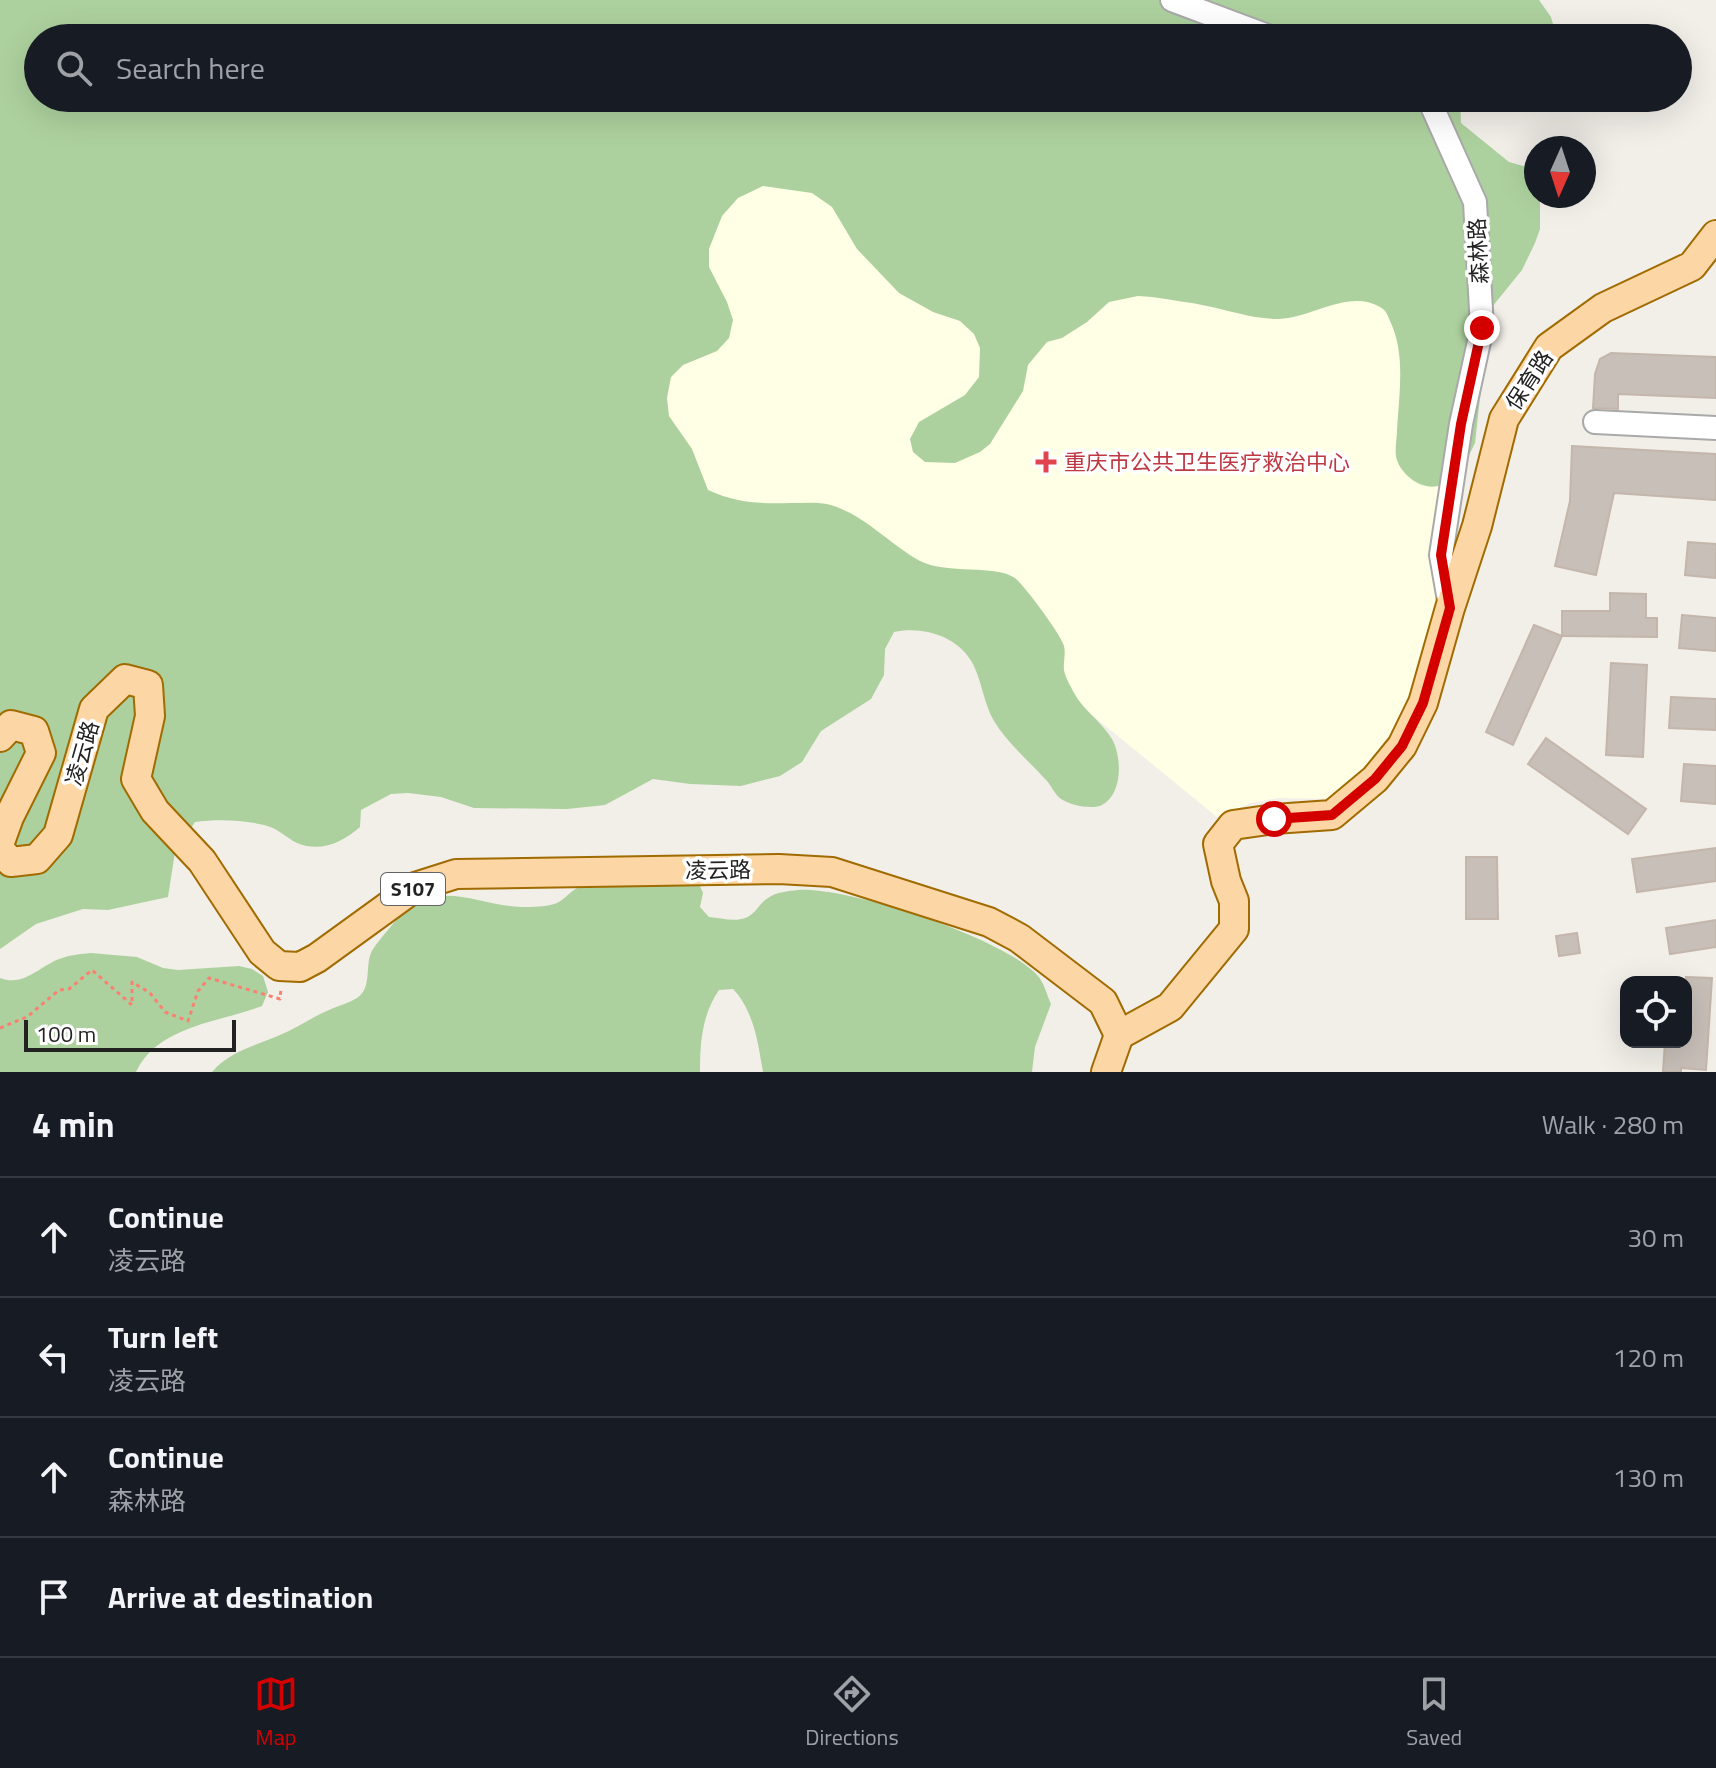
<!DOCTYPE html>
<html lang="en">
<head>
<meta charset="utf-8">
<style>
	:root { --surface:#171b24; --page:#20242c; --text:#f1f3f6; --muted:#9ea1a6; --line:#363941; --accent:#d40000 }
	body { margin:0; font-family:"Titillium Web","Noto Sans SC",sans-serif; background:var(--page); color:var(--text) }
	.controls { position:absolute; right:24px; bottom:24px; display:grid; overflow:hidden; border-radius:16px; box-shadow:0 8px 32px #0002 }
	.controls button { width:72px; height:72px; display:grid; place-items:center; padding:0; border:0; border-bottom:2px solid var(--line); background:var(--surface); color:var(--text); font:40px sans-serif }
	.compass { position:absolute; left:1524px; top:136px; width:72px; height:72px; border-radius:50%; background:var(--surface); box-shadow:0 8px 32px #0002; rotate:183deg }
	.scale { position:absolute; left:24px; bottom:20px; width:212px; box-sizing:border-box; padding-left:8px; border:4px solid #222; border-top:0; font-size:22px; line-height:28px; white-space:nowrap; color:#222; -webkit-text-stroke:6px #fff; paint-order:stroke }
	.stop { position:absolute; width:24px; height:24px; margin:-18px; border:6px solid #d40000; border-radius:50%; background:#fff }
	.stop.end { background:#d40000; border-color:#fff; box-shadow:0 2px 8px #0008 }
	.list { margin:0; padding:0; list-style:none }
	h2 { display:flex; justify-content:space-between; align-items:center; height:104px; margin:0; padding:0 32px; font-size:34px }
	h2 small { font-size:26px; font-weight:400; color:var(--muted) }
	.list li { display:grid; grid-template-columns:52px 1fr auto; gap:24px; align-items:center; box-sizing:border-box; height:120px; padding:0 32px; border-top:2px solid var(--line) }
	.list b { display:block; font-size:30px; white-space:nowrap }
	.list p { margin:0; font-size:26px; white-space:nowrap; color:var(--muted) }
	.list em { font-size:26px; font-style:normal; color:var(--muted) }
	.icon { flex:none; width:44px; height:44px; fill:none; stroke:currentColor; stroke-width:2; stroke-linecap:round; stroke-linejoin:round }
	.map { position:relative; flex:none; width:1716px; height:1072px; overflow:hidden }
	.search { position:absolute; background:var(--surface); box-shadow:0 8px 32px #0002; left:24px; right:24px; top:24px; height:88px; display:flex; align-items:center; gap:20px; box-sizing:border-box; padding:0 28px; border-radius:44px; color:var(--muted); font-size:30px }
	.sheet { height:584px; background:var(--surface) }
	nav { display:flex; justify-content:space-around; align-items:center; box-sizing:border-box; height:112px; border-top:2px solid var(--line); background:var(--surface); font-size:22px; color:var(--muted) }
	nav a { display:grid; justify-items:center; gap:4px }
	nav .on { color:var(--accent) }
	.map>svg:first-child { display:block }
</style>
</head>
<body>
<div class="map">
<svg width="1716" height="1072" viewBox="0 0 1716 1072">
	<rect width="100%" height="100%" fill="#f2efe9"/>
	<polygon fill="#ffffe5" points="745,155 1395,274 1458,514 1448,649 1389,781 1325,799 1278,798 1251,803 1217,817 1047,678 711,507 550,417"/>
	<g fill="#add19e">
		<path d="M 0,0 L 1539,0 L 1551,17 L 1557,38 L 38,38 L 38,98 L 1460,98 L 1461,123 L 1509,162 L 1527,167 L 1536,188 L 1536,196 L 1540,196 L 1540,229 L 1535,243 L 1522,270 L 1492,307 L 1489,318 L 1475,443 C 1468,458 1458,478 1441,485 C 1424,492 1402,476 1397,460 C 1394,452 1397,439 1397,430 C 1399,394 1406,354 1390,321 C 1387,314 1386,310 1380,307 C 1348,289 1312,318 1279,319 C 1254,319 1231,311 1207,306 C 1189,302 1170,300 1152,297 L 1138,296 L 1109,302 L 1087,322 L 1062,338 L 1047,342 L 1028,365 L 1023,391 L 990,444 L 980,452 L 955,463 L 925,462 L 913,452 L 910,439 L 919,422 L 965,395 L 979,377 L 980,348 L 974,334 L 960,321 L 933,312 L 899,293 L 857,249 L 832,207 L 812,193 L 763,186 L 738,198 L 722,216 L 709,249 L 709,267 L 727,302 L 733,320 L 729,338 L 717,351 L 683,365 L 671,377 L 667,398 L 669,416 L 692,449 L 708,490 C 736,503 761,504 791,503 C 803,503 816,502 827,504 C 863,513 889,544 920,561 C 948,575 995,564 1015,578 C 1024,585 1062,636 1064,646 C 1066,654 1063,663 1064,670 C 1065,677 1071,687 1074,693 C 1084,711 1102,722 1112,739 C 1122,757 1123,794 1102,805 C 1092,810 1070,805 1061,799 C 1055,795 1051,785 1046,780 C 1028,760 1008,744 994,721 C 984,704 982,682 973,664 C 958,636 923,626 894,632 L 885,649 L 884,675 L 871,699 L 821,731 L 802,762 L 780,776 L 741,786 L 690,784 L 653,779 L 605,805 L 567,809 L 474,808 L 441,797 L 408,793 L 391,794 L 361,810 L 360,827 C 343,842 321,853 297,843 C 285,837 278,828 264,825 C 242,820 218,819 195,822 L 175,852 L 168,897 L 108,910 L 83,909 L 36,924 L 0,949 Z"/>
		<path d="M 698,881 L 703,893 L 700,907 L 709,917 C 720,918 735,922 745,918 C 756,914 759,903 768,898 C 776,892 789,891 798,890 C 846,886 1005,938 1038,976 C 1044,983 1047,995 1051,1004 L 1035,1047 L 1032,1072 L 763,1072 C 758,1043 754,1011 733,989 L 719,990 C 702,1015 700,1042 700,1072 L 212,1072 C 230,1051 255,1046 280,1035 C 297,1028 312,1017 329,1010 C 337,1006 349,1003 357,998 C 372,988 365,967 371,953 C 374,945 402,913 409,907 C 444,882 484,906 521,907 C 532,907 548,907 557,903 C 567,898 572,888 583,886 C 620,880 660,882 698,881 Z"/>
		<path d="M 91,953 L 137,957 L 163,968 L 178,970 L 239,966 L 252,969 L 263,976 L 268,992 L 262,1006 C 220,1022 157,1026 136,1072 L 0,1072 L 0,978 C 23,987 39,967 59,959 C 69,955 81,954 91,953 Z"/>
	</g>
	<g fill="#c7bfb8" stroke="#c4b6ab" stroke-width="2">
		<polygon points="1611,353 1716,357 1716,398 1618,394 1618,409 1593,408 1595,374 1600,359"/>
		<polygon points="1572,446 1716,454 1716,500 1614,493 1596,575 1555,566 1570,501"/>
		<polygon points="1688,542 1716,544 1716,578 1685,575"/>
		<polygon points="1610,593 1646,594 1646,618 1657,618 1657,637 1562,636 1562,611 1610,611"/>
		<polygon points="1682,615 1716,618 1716,651 1679,648"/>
		<polygon points="1534,625 1562,636 1513,745 1486,732"/>
		<polygon points="1611,663 1647,665 1643,757 1606,755"/>
		<polygon points="1671,697 1716,699 1716,730 1669,728"/>
		<polygon points="1546,738 1646,809 1628,834 1528,764"/>
		<polygon points="1684,764 1716,766 1716,804 1681,801"/>
		<polygon points="1716,848 1716,881 1637,892 1632,859"/>
		<polygon points="1466,857 1497,857 1498,919 1466,919"/>
		<polygon points="1716,920 1716,947 1670,954 1666,928"/>
		<polygon points="1577,933 1580,953 1559,956 1556,936"/>
		<polygon points="1686,977 1712,978 1706,1070 1681,1068 1681,1072 1663,1072 1665,1042 1686,1042"/>
	</g>
	<g fill="none" stroke-linecap="round" stroke-linejoin="round">
		<g stroke="#a9a9a9" stroke-width="26">
			<g id="minor">
				<polyline points="1172,0 1273,38"/>
				<polyline points="1422,98 1430,102 1475,202 1482,328 1461,424 1441,555 1450,606"/>
				<polyline points="1595,422 1716,428"/>
			</g>
		</g>
		<g stroke="#a06b00" stroke-width="32">
			<g id="major">
				<polyline points="0,737 11,725 34,731 41,753 9,817 0,842"/>
				<polyline points="0,850 11,862 37,859 58,835 94,709 125,679 148,685 150,716 136,779 155,811 202,861 262,952 279,966 300,967 317,958 415,887 456,874 779,869 832,872 989,922 1019,938 1103,1002 1119,1035"/>
				<polyline points="1119,1035 1170,1007 1234,929 1234,901 1226,881 1218,844 1233,825 1274,819 1332,815 1375,779 1402,746 1423,703 1450,608 1477,526 1504,419 1549,347 1603,308 1692,266 1716,235"/>
				<polyline points="1106,1072 1119,1035"/>
			</g>
		</g>
		<polyline stroke="#fa8072" stroke-width="3" stroke-dasharray="4 4" stroke-linecap="butt" points="0,1028 27,1017 59,990 69,989 92,970 132,1005 132,982 150,993 165,1012 188,1021 198,991 209,978 280,999 281,988"/>
		<use href="#minor" stroke="#fff" stroke-width="22"/>
		<use href="#major" stroke="#fcd6a4" stroke-width="28"/>
	</g>
	<g fill="none" stroke-linecap="round" stroke-linejoin="round">
		<polyline stroke="#d40000" stroke-width="10" points="1274,819 1332,815 1375,779 1402,746 1423,703 1450,608 1441,555 1461,424 1482,328"/>
	</g>
	<path fill="#e0444e" stroke="#fff" stroke-width="3" d="M1042 450h8v8h8v8h-8v8h-8v-8h-8v-8h8z"/>
	<g text-anchor="middle" stroke-width="7" stroke-linejoin="round" paint-order="stroke">
		<rect fill="#fff" stroke="#646464" stroke-width="2" x="381" y="873" width="64" height="32" rx="6"/>
		<g font-size="20" font-weight="bold" fill="#222">
			<text x="413" y="896">S107</text>
		</g>
		<g font-size="22" fill="#222" stroke="#fff">
			<text transform="translate(1478 251) rotate(-93)" y="8">森林路</text>
			<text transform="translate(1529 380) rotate(-57)" y="8">保育路</text>
			<text transform="translate(82 753) rotate(-74)" y="8">凌云路</text>
			<text transform="translate(718 870) rotate(-1)" y="8">凌云路</text>
		</g>
		<g font-size="22" fill="#be3a42" stroke="#fff" text-anchor="start">
			<text x="1064" y="470">重庆市公共卫生医疗救治中心</text>
		</g>
	</g>
</svg>
<div class="controls">
<button><svg class="icon" aria-label="locate" viewBox="0 0 24 24"><circle cx="12" cy="12" r="6"/><path d="M12 2v4M12 18v4M2 12h4M18 12h4"/></svg></button>
</div>
<svg class="compass" viewBox="-18 -18 36 36"><path d="M0-13l5 13h-10z" fill="#e53935"/><path d="M0 13l5-13h-10z" fill="#9ea1a6"/></svg>
<div class="scale">100 m</div>
<div class="stop" style="left:1274px;top:819px"></div>
<div class="stop end" style="left:1482px;top:328px"></div>
<div class="search"><svg class="icon" aria-label="search" viewBox="0 0 24 24"><circle cx="10" cy="10" r="6"/><path d="M15 15l6 6"/></svg>Search here</div>
</div>
<section class="sheet">
<h2>4 min<small>Walk · 280 m</small></h2>
<ul class="list">
<li><svg class="icon" aria-label="ahead" viewBox="0 0 24 24"><path d="M12 20V5M6 11l6-6 6 6"/></svg><div><b>Continue</b><p>凌云路</p></div><em>30 m</em></li>
<li><svg class="icon" aria-label="left" viewBox="0 0 24 24"><path d="M17 20v-9H6M10 6l-5 5 5 5"/></svg><div><b>Turn left</b><p>凌云路</p></div><em>120 m</em></li>
<li><svg class="icon" aria-label="ahead" viewBox="0 0 24 24"><path d="M12 20V5M6 11l6-6 6 6"/></svg><div><b>Continue</b><p>森林路</p></div><em>130 m</em></li>
<li><svg class="icon" aria-label="arrive" viewBox="0 0 24 24"><path d="M6 21V4h12l-3 4 3 4H6"/></svg><div><b>Arrive at destination</b></div></li>
</ul>
</section>
<nav>
<a class="on"><svg class="icon" aria-label="map" viewBox="0 0 24 24"><path d="M3 6l6-2 6 2 6-2v14l-6 2-6-2-6 2zM9 4v14M15 6v14"/></svg>Map</a>
<a><svg class="icon" aria-label="directions" viewBox="0 0 24 24"><path d="M12 3l9 9-9 9-9-9zM9 14v-3h6M13 9l2 2-2 2"/></svg>Directions</a>
<a><svg class="icon" aria-label="saved" viewBox="0 0 24 24"><path d="M7 4h10v16l-5-4-5 4z"/></svg>Saved</a>
</nav>
</body>
</html>
